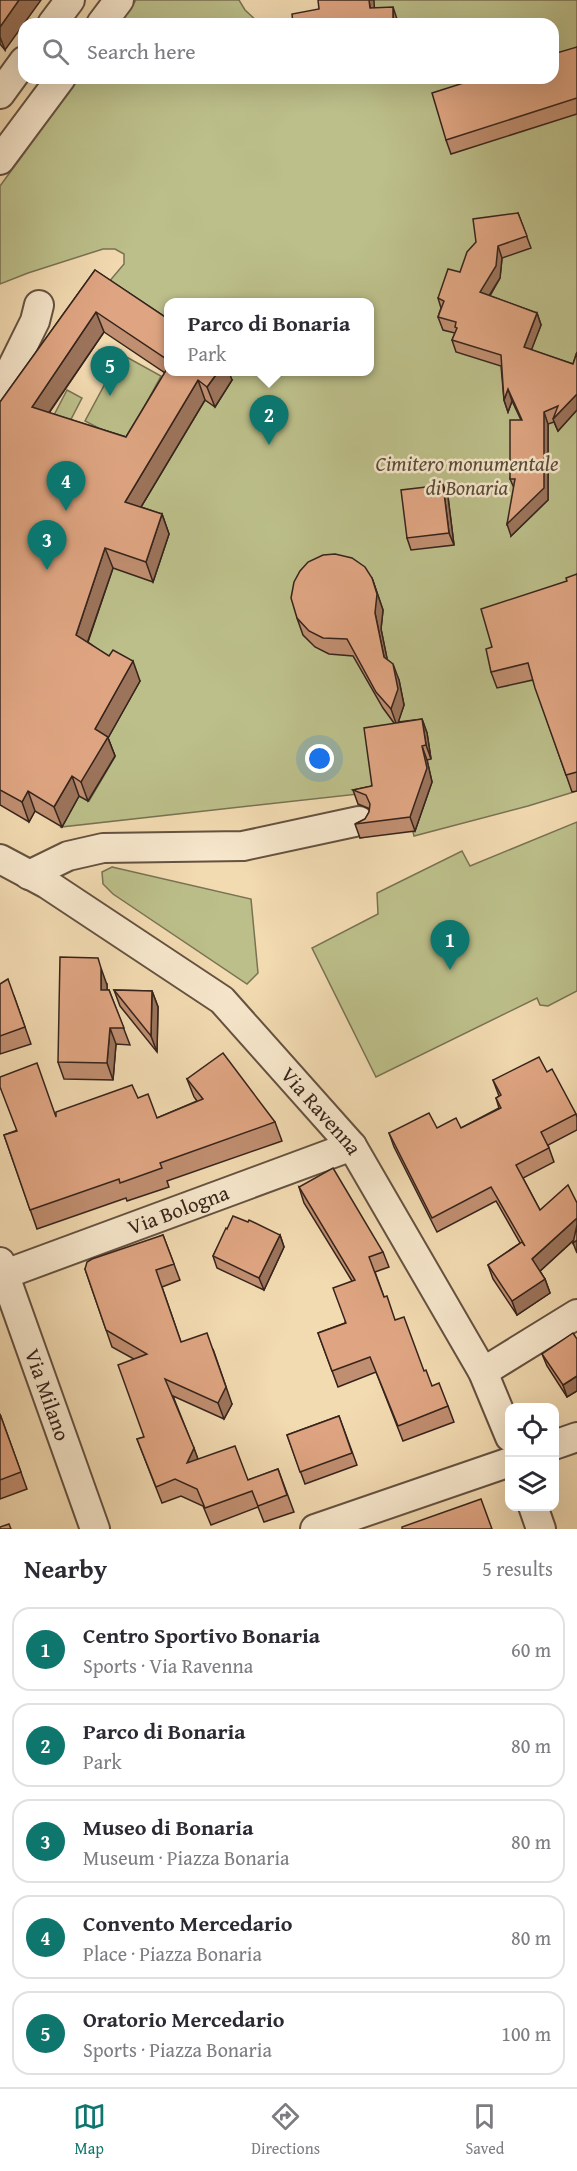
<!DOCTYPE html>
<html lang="en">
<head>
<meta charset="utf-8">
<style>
	:root { --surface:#fff; --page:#f2f2f3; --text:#2b2b33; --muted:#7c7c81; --line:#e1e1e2; --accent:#0f766e }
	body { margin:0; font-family:"Gentium Book Plus",serif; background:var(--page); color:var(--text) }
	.controls { position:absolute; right:18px; bottom:18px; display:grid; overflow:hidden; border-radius:12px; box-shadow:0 6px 24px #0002 }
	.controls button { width:54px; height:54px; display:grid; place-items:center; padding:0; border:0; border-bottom:2px solid var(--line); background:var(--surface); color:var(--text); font:30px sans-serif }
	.you { position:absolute; left:320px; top:759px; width:21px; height:21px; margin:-15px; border:4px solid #fff; border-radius:50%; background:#1a73e8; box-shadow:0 0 0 9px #1a73e833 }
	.badge { display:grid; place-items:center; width:39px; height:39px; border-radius:50%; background:var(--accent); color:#fff; font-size:20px; font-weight:700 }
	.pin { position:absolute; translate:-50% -50px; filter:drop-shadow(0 2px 3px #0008) }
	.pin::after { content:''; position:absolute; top:32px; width:21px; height:18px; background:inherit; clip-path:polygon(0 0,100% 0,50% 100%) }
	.popup { position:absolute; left:164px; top:298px; width:210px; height:78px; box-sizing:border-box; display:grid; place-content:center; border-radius:12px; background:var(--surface); filter:drop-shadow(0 2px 4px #0005); font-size:20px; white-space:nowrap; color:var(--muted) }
	.popup b { font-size:22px; color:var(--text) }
	.popup::after { content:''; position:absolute; left:50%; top:100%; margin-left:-12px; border:12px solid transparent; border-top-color:var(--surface) }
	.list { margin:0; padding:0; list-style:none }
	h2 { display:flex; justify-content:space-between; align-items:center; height:78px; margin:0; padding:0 24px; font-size:26px }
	h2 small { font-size:20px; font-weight:400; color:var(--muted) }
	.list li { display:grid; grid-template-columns:39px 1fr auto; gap:18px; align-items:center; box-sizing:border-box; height:84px; margin:0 12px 12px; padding:0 12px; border:2px solid var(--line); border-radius:18px }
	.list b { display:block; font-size:22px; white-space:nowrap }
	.list p { margin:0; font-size:20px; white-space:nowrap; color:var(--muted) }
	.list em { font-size:20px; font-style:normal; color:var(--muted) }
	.icon { flex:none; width:33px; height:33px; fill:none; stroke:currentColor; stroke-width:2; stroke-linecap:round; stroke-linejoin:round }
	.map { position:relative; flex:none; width:577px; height:1529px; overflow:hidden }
	.search { position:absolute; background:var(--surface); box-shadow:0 6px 24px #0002; left:18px; right:18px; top:18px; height:66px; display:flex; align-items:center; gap:15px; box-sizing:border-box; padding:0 21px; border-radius:18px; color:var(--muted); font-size:22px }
	.sheet { height:558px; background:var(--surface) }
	nav { display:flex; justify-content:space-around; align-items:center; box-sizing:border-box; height:84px; border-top:2px solid var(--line); background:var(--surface); font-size:16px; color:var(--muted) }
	nav a { display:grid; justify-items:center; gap:3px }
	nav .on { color:var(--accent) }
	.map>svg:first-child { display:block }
</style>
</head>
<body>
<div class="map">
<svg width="577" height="1529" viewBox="0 0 577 1529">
	<rect width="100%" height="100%" fill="#f2dab1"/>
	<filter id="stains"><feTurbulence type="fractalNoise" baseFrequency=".00333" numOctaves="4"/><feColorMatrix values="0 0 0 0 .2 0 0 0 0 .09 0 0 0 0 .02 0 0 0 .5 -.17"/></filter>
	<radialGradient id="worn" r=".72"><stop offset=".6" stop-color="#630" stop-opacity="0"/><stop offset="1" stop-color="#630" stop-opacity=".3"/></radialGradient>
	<g fill="#bcbf8a" stroke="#797253" stroke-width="1.5">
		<polygon points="136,0 239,0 245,10 260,24 119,24"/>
		<polygon points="321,0 577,0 577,791 528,806 414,836 412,828 360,838 358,804 377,800 376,792 61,827 79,796 89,801 115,757 81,661 140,486 205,400 215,406 232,380 220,372 370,372 370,302 168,302 168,334 102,290 124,264 124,254 115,249 103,249 28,273 0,284 0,186 79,78 553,78 553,24 324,24"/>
		<polygon points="121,354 161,376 125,442 85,421"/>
		<polygon points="67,390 82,398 67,427 52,419"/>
		<polygon points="577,822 577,991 548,1006 540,1005 537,998 376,1077 312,948 378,914 377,893 462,851 470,866"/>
		<polygon points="112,867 251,899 258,973 247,984 113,894 103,884 102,872"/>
	</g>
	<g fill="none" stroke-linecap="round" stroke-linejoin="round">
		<g stroke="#655241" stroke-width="32">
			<g id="minor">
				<polyline points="52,24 70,0"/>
				<polyline points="101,24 119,0"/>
				<polyline points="0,94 24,61"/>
				<polyline points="0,160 61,78"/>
				<polyline points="0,392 35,321 39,305"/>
				<path id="s1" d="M 0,859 L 47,884 L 222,1000 L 352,1146 L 483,1372 L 510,1437"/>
				<polyline points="29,875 68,856 103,848 243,846 359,821"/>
				<path id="s2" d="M 0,1262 L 95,1529"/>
				<path id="s3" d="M 0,1276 L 352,1146"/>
				<polyline points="483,1372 577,1314"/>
				<polyline points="554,1445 577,1437"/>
				<polyline points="533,1506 541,1529"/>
				<polyline points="315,1529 510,1462"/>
			</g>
		</g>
		<use href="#minor" stroke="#f7e7cc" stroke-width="28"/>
	</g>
	<g fill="#c08e70" stroke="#36241c" stroke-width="1.5" fill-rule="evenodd">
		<polygon points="0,0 5,50 0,44"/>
		<polygon points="577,47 577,114 451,154 446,140"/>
		<polygon points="518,213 531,248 502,258 500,278 490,296 537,313 541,325 531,350 573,364 577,352 577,410 558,431 554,422 548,424 548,500 511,536 514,488 510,479 521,420 512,401 508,412 504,400 501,366 456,352 452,340 455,333 443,330 438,317 441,308 438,298 460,272"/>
		<path d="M 95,270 L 168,319 L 168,372 L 232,380 L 215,407 L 205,400 L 141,507 L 162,514 L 169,534 L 153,582 L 113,568 L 88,642 L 140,681 L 108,738 L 115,756 L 88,801 L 79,796 L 62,827 L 35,811 L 29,822 L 0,805 L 0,402 ZM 104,332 L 165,373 L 126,437 L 49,413 Z"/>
		<polygon points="443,485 448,497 454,545 411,550 407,538"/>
		<polygon points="577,574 577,791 572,792 533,680 497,688 491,672 492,647 567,581"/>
		<polygon points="372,578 383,610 381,629 387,659 399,680 404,705 398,722 422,719 427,733 431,759 427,760 432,782 415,831 360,838 355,824 365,819 369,812 370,809 358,804 353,790 372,786 394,723 383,708 353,656 329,654 315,647 303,635 297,618"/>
		<polygon points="0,984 14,996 31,1044 0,1054"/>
		<polygon points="107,985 107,990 109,990 130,1045 116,1044 113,1080 64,1079 58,1062"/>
		<polygon points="114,990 152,991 158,1007 157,1052 120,1006"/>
		<polygon points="547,1072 576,1114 577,1117 577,1130 548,1145 554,1162 523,1178 540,1210 574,1240 540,1271 545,1279 550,1293 517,1315 493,1279 488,1265 520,1243 496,1201 437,1232 394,1147 389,1133 437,1128 461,1128 499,1108 496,1098 499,1096 493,1080"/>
		<polygon points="187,1079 275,1122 282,1141 167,1181 169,1187 127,1201 126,1198 37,1229 4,1135 56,1116 138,1098 157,1118 197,1101 194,1097"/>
		<polygon points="299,1187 383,1252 389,1267 375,1272 384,1297 395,1320 432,1386 448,1406 454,1422 403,1441 376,1372 338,1387 318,1333 345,1323 352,1281 304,1203"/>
		<polygon points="227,1229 280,1235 284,1247 264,1290 217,1268 213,1256"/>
		<polygon points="163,1235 180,1280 162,1287 181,1342 232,1404 224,1419 173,1396 198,1459 248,1480 278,1469 294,1512 264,1522 258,1507 211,1525 203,1506 181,1496 162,1503 137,1439 144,1437 134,1359 112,1347 85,1269"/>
		<polygon points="577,1339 577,1391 567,1397 547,1366 542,1354"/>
		<polygon points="0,1414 27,1489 0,1499"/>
		<polygon points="339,1416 357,1465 305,1484 287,1435"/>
	</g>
	<g fill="#9c745b" stroke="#36241c" stroke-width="1.5">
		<polygon points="19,0 41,0 5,50 0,37 0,27"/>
		<polygon points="369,0 374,0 375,23 370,8"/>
		<polygon points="393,7 398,22 398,24 393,24"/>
		<polygon points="498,246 502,258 500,278 484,304 480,292"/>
		<polygon points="96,312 104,332 39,427 32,407"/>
		<polygon points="537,313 541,325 528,359 524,347"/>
		<polygon points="218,372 229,372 232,380 215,407 207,387"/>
		<polygon points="198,380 205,400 132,522 125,502"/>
		<polygon points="508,389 512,401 508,412 504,400"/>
		<polygon points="577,394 577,410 558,431 553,419"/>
		<polygon points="544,412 548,424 548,500 511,536 507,524"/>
		<polygon points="443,485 448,497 454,545 449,533"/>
		<polygon points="162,514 169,534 153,582 146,562"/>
		<polygon points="105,548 113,568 83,655 76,635"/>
		<polygon points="372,578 383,610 381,629 390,673 384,657 375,613"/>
		<polygon points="133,661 140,681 108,738 115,756 88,801 81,782 95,729"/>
		<polygon points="393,664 399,680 404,705 397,726 391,709"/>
		<polygon points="422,719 427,733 431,759 426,745"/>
		<polygon points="422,746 427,760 432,782 415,831 410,817"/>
		<polygon points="72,776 79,796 62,827 54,807"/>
		<polygon points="28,791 35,811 29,822 22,802"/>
		<polygon points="101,968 107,985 107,1006 101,990"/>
		<polygon points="152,991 158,1007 157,1052 151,1036"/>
		<polygon points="110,1028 116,1044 113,1080 107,1063"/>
		<polygon points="577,1218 577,1237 538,1273 532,1259"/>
		<polygon points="280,1235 284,1247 264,1290 259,1278"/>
		<polygon points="577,1240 577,1253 573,1243"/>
		<polygon points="545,1279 550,1293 517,1315 512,1301"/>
		<polygon points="213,1349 232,1404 224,1419 218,1403"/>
		<polygon points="577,1376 577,1391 567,1397 563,1385"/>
		<polygon points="194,1448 200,1465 187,1463"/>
	</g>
	<g fill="#dfa582" stroke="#36241c" stroke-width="1.5">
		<polygon points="0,0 19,0 0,27"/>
		<polygon points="318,0 369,0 370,8 393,7 393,24 293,24 292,14 319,9"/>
		<polygon points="577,47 577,98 446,140 432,93 479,78 553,78 553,54"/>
		<polygon points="518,213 527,236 498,246 496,266 480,292 537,313 524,347 573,364 577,352 577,394 553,419 558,406 544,412 544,488 507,524 515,479 510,479 510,420 522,420 508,389 504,400 501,355 452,340 457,328 455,327 456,322 438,317 444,301 438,298 448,269 460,272 467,252 476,242 473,219"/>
		<polygon points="95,270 168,319 168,360 96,312 32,407 126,437 168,367 168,372 218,372 207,387 198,380 125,502 162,514 146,562 105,548 76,635 109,656 113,650 133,661 95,729 108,737 81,782 72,776 54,807 28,791 22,802 0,790 0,402"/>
		<polygon points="443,485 449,533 407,538 401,490"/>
		<polygon points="335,554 352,558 365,567 372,578 377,594 375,613 384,657 393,664 398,689 391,709 376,692 347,639 323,638 309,631 297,618 291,598 294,582 300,571 308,562 323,555"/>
		<polygon points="577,574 577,772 566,775 535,688 528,663 491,672 486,649 492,647 481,609 567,581 566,578"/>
		<polygon points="422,719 426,745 422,746 427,768 410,817 355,824 365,819 369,812 370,804 366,795 353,790 372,786 364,728"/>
		<polygon points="60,957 98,958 101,968 101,990 109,990 124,1028 110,1028 107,1063 58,1062"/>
		<polygon points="8,979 25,1027 0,1036 0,984"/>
		<polygon points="114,990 152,991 151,1036"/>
		<polygon points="223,1053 275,1122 160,1163 162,1168 120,1183 119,1179 30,1210 4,1135 17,1131 0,1087 0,1077 37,1063 56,1117 56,1112 132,1085 138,1098 148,1094 157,1118 203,1099 187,1079"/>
		<polygon points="539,1057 547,1072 552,1069 576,1114 541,1132 549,1148 516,1165 540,1210 568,1185 577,1203 577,1218 532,1259 545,1279 512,1301 488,1265 522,1242 525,1246 491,1187 432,1218 389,1133 429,1113 437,1128 456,1118 461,1128 501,1108 496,1098 501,1095 493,1080"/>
		<polygon points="333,1168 383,1252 369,1257 384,1297 387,1296 395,1320 404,1317 424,1371 426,1370 432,1386 439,1383 448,1406 398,1426 370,1357 332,1371 318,1333 346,1323 333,1288 355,1280 299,1187"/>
		<polygon points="233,1216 248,1222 249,1220 280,1235 259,1278 213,1256 226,1228 227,1229"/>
		<polygon points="577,1225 577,1240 573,1243"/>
		<polygon points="163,1235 174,1264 156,1270 181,1342 207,1333 226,1387 218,1403 165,1379 194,1448 187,1463 235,1446 248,1480 278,1469 287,1495 258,1506 252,1491 205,1508 197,1489 175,1479 156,1487 137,1439 144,1437 118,1365 147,1354 106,1330 85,1269 87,1262 92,1259"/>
		<polygon points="573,1333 577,1339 577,1376 563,1385 542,1354"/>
		<polygon points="0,1414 21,1472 0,1480"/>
		<polygon points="339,1416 352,1453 300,1472 287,1435"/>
		<polygon points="481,1499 492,1529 402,1529 402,1527"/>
		<polygon points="9,1524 11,1529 0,1529 0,1527"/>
	</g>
	<g text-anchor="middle" stroke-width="5" stroke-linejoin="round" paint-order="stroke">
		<g font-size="21" font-style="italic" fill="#584b38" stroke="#f7e7cc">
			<text x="467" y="471">Cimitero monumentale<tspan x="467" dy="24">di Bonaria</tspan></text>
		</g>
		<g font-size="21" fill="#36241c" stroke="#f7e7cc">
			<text dy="7" stroke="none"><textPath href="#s1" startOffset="412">Via Ravenna</textPath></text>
			<text dy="7" stroke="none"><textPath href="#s3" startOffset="190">Via Bologna</textPath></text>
			<text dy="7" stroke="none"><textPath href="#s2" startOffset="141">Via Milano</textPath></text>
		</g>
	</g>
	<rect width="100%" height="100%" filter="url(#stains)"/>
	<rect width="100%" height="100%" fill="url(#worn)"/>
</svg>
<div class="controls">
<button><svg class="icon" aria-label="locate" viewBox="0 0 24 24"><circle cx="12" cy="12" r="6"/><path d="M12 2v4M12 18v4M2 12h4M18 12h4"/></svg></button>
<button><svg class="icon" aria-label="layers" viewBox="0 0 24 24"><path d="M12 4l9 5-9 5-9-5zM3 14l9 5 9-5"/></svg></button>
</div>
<div class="you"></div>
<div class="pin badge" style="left:450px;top:970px">1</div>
<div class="pin badge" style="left:269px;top:445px">2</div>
<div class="popup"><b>Parco di Bonaria</b>Park</div>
<div class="pin badge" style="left:47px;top:570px">3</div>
<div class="pin badge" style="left:66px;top:511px">4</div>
<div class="pin badge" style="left:110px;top:396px">5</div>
<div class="search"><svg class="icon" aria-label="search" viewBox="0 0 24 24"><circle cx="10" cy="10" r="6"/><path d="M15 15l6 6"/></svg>Search here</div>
</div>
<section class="sheet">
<h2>Nearby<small>5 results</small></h2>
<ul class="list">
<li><span class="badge">1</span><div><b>Centro Sportivo Bonaria</b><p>Sports · Via Ravenna</p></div><em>60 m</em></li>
<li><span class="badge">2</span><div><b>Parco di Bonaria</b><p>Park</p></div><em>80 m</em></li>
<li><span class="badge">3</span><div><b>Museo di Bonaria</b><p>Museum · Piazza Bonaria</p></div><em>80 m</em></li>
<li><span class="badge">4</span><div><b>Convento Mercedario</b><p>Place · Piazza Bonaria</p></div><em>80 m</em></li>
<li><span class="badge">5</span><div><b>Oratorio Mercedario</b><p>Sports · Piazza Bonaria</p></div><em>100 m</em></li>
</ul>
</section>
<nav>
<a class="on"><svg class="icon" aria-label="map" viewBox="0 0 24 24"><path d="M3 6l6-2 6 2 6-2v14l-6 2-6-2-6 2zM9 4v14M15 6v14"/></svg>Map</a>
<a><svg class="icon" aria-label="directions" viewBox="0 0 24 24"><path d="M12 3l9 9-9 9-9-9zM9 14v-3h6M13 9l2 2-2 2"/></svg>Directions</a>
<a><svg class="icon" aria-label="saved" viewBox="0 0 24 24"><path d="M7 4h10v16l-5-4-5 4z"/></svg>Saved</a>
</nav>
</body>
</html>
